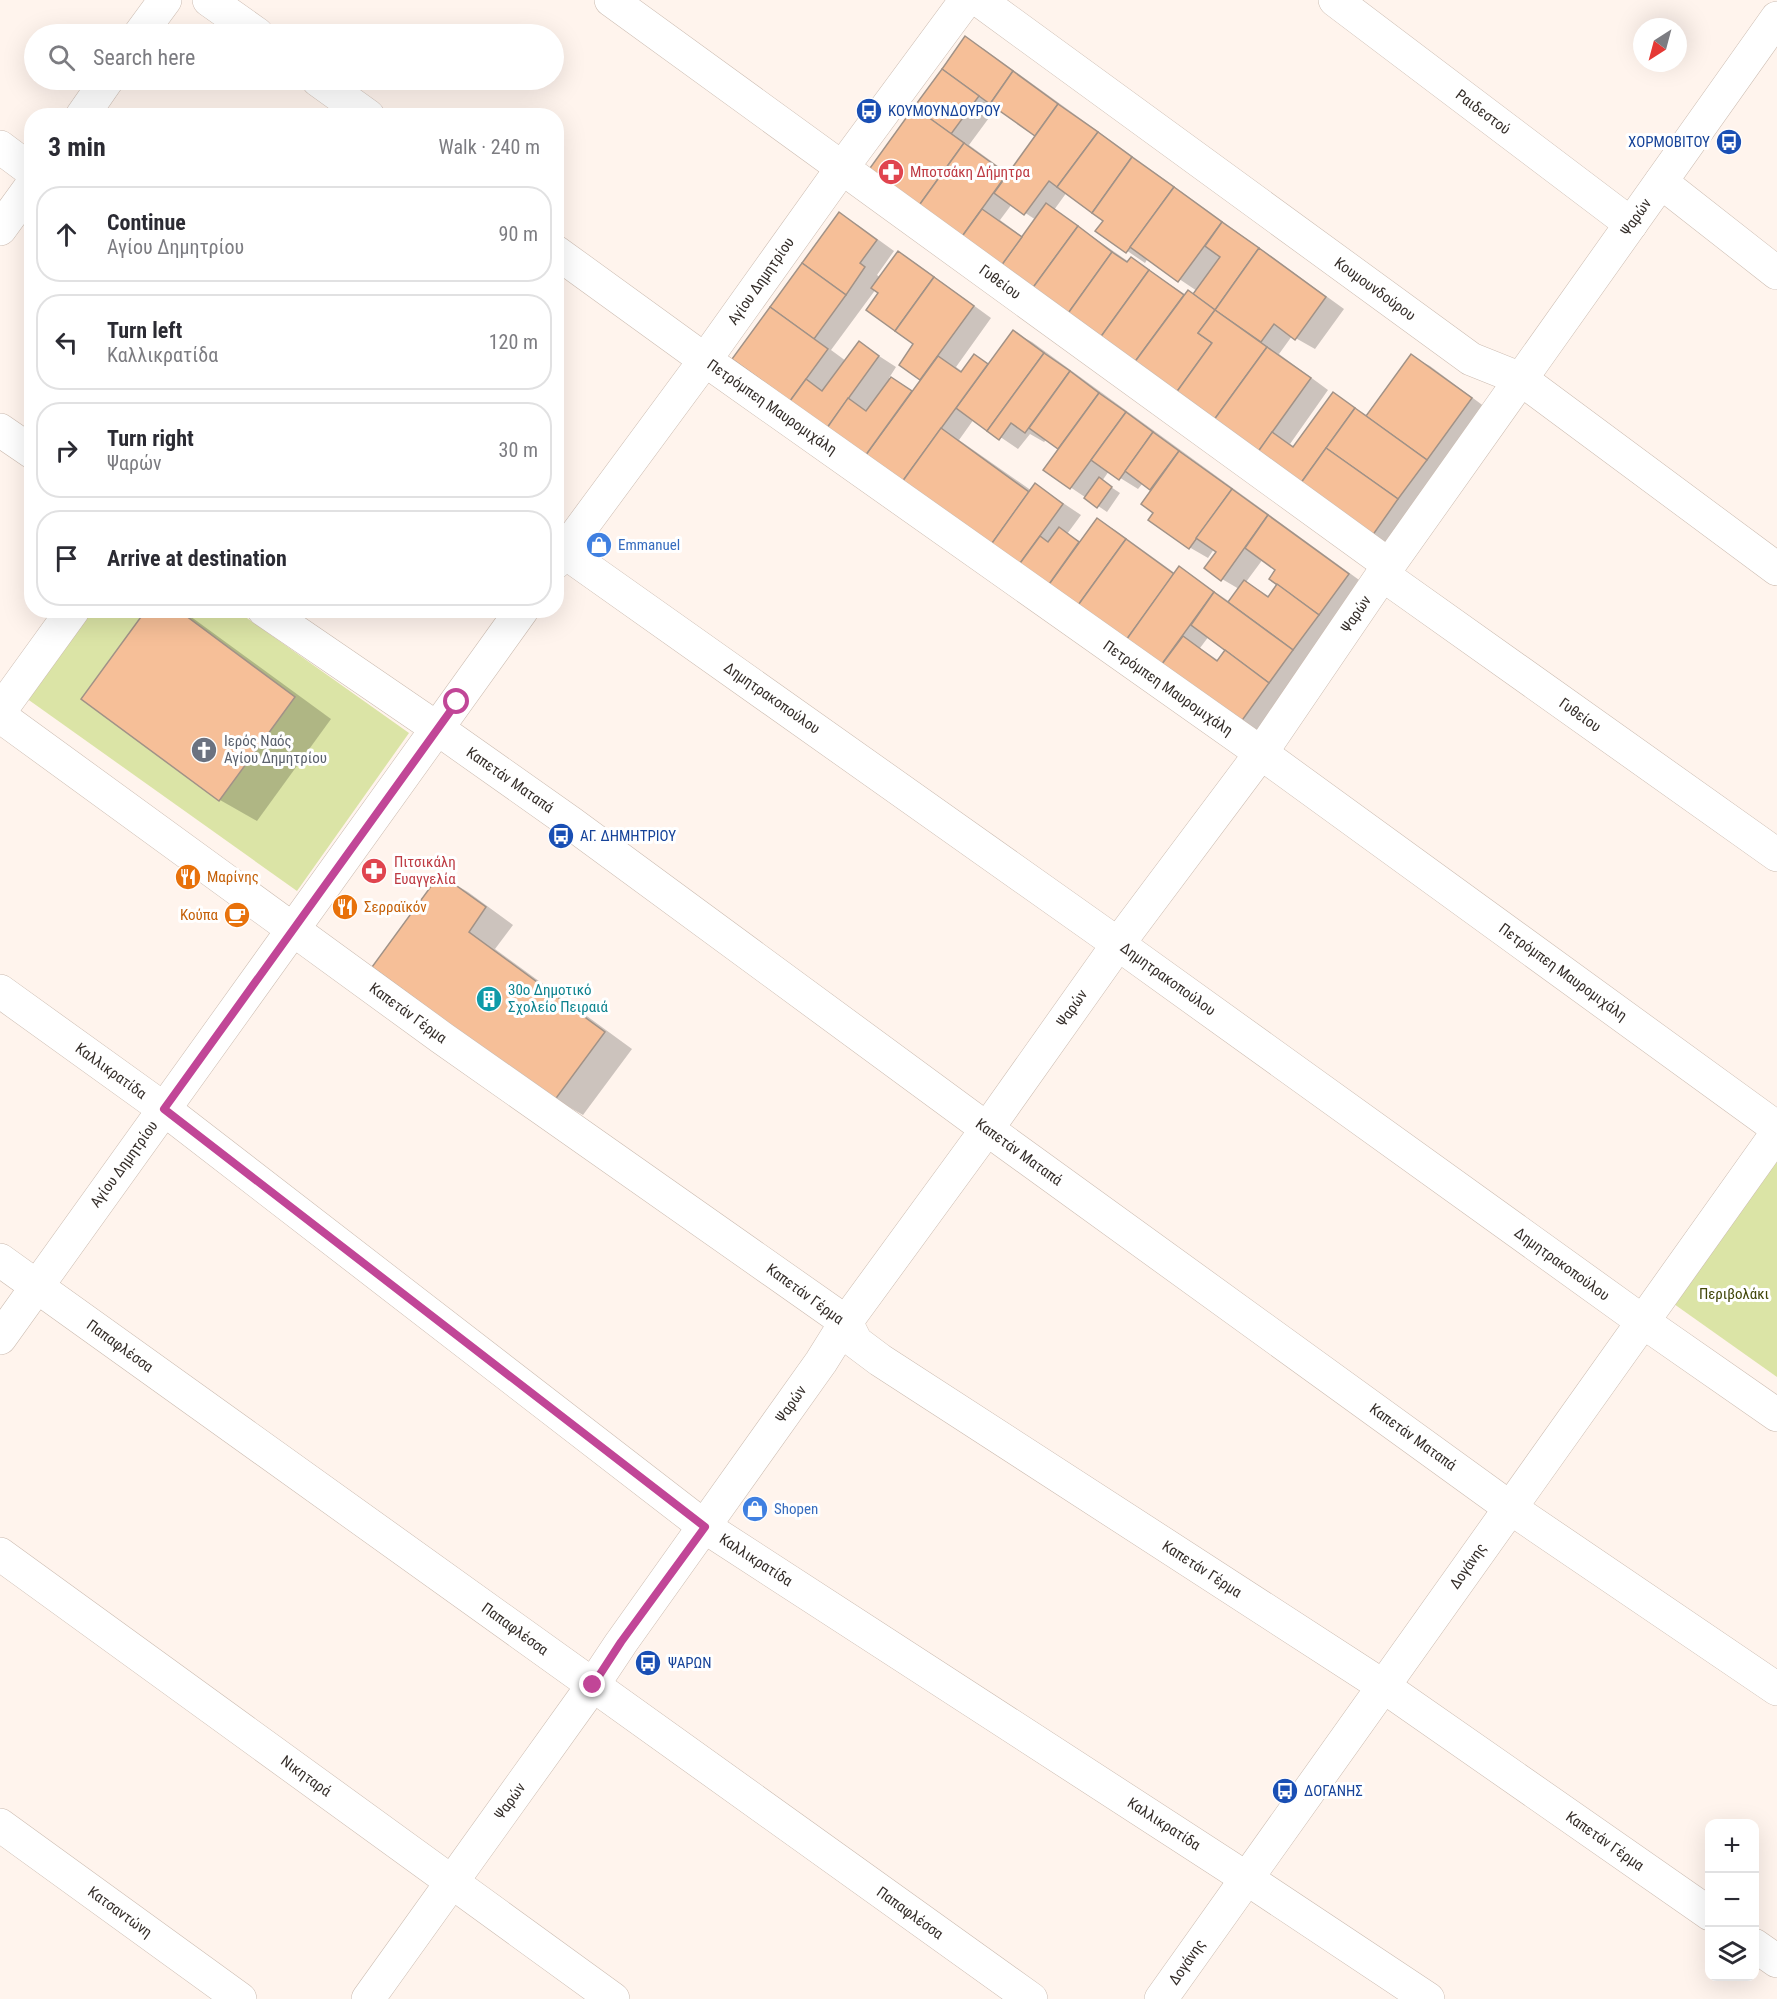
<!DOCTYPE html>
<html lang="en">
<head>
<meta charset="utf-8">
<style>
	:root { --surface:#fff; --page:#f2f2f3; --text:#2b2b33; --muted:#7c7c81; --line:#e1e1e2 }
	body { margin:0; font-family:"Roboto Condensed",sans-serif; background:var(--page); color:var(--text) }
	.controls { position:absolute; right:18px; bottom:18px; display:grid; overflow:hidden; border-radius:12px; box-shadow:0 6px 24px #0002 }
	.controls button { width:54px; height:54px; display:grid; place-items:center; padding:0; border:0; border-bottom:2px solid var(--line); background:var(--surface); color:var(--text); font:30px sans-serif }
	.compass { position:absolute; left:1633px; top:18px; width:54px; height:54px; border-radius:50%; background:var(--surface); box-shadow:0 6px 24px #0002; rotate:216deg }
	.stop { position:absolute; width:18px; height:18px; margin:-14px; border:4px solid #c14697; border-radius:50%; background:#fff }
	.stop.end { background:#c14697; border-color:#fff; box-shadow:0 2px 6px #0008 }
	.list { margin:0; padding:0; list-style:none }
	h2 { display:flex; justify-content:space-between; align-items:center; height:78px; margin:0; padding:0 24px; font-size:26px }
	h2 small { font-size:20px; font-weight:400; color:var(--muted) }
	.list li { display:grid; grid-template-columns:39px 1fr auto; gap:18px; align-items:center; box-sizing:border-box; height:96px; margin:0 12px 12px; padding:0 12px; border:2px solid var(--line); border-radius:24px }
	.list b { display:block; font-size:22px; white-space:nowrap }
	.list p { margin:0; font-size:20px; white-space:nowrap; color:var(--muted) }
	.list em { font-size:20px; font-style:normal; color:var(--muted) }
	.icon { flex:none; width:33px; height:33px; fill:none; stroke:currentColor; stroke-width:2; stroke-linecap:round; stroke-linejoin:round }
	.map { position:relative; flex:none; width:1777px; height:1999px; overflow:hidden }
	.search { position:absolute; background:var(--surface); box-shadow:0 6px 24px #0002; left:24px; top:24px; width:540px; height:66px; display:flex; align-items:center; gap:15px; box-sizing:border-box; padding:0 21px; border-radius:33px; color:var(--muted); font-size:22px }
	.panel { position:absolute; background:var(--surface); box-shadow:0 6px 24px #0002; left:24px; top:108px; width:540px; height:510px; border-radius:24px }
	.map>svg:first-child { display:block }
</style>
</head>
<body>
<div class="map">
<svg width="1777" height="1999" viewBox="0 0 1777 1999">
	<rect width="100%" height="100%" fill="#fff4ed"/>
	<g fill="#dbe4a6">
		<polygon points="89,611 237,611 409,733 297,891 26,698"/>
		<polygon points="1777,1161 1777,1377 1674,1304"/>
	</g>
	<g fill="#0003" fill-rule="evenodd">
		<path d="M 965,38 L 984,49 L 1344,309 L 1315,349 L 1292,336 L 1279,354 L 1328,390 L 1290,444 L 1295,447 L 1333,394 L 1368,416 L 1411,356 L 1430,366 L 1489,410 L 1389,548 L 867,174 ZM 997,107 L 1037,136 L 1009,174 L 969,145 ZM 1067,192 L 1105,220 L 1098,231 L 1145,263 L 1148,258 L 1197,291 L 1194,295 L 1186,295 L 1131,259 L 1129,262 L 1054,210 ZM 1012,204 L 1036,220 L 1023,237 L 1000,220 Z"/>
		<path d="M 839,214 L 858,225 L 894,251 L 877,275 L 881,278 L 899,253 L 917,264 L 991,318 L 956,367 L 963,372 L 974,356 L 989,365 L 1013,332 L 1032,342 L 1366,585 L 1257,735 L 1239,724 L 734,358 ZM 876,289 L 880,293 L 915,344 L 901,364 L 922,380 L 913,392 L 889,378 L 896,367 L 859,343 L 846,361 L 831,350 ZM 974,419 L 1018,449 L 1030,434 L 1044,442 L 1047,439 L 1060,449 L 1045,470 L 1107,512 L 1120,493 L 1102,481 L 1109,471 L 1138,489 L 1143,483 L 1153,490 L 1155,513 L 1189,547 L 1208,558 L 1214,549 L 1218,551 L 1222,579 L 1239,589 L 1230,602 L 1179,568 L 1176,574 L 1115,530 L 1097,520 L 1081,542 L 1067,534 L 1081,515 L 1036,485 L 1032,491 L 959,440 ZM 1263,559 L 1278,570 L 1279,584 L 1270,597 L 1246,582 ZM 1209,636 L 1227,650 L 1219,661 L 1200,648 Z"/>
		<polygon points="148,610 180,610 194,619 331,719 257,821 220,800 83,698"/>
		<polygon points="441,876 468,892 513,925 495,949 632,1049 583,1115 555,1099 374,967"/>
	</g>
	<g fill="#f6bf98" stroke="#a19287" stroke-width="1.5">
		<polygon points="965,36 1013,71 990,104 942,69"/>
		<polygon points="942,69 979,96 951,134 914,107"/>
		<polygon points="1013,71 1058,104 1035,136 990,104"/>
		<polygon points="1058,104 1098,132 1057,187 1049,181 1024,215 994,193"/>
		<polygon points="914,107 964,143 915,211 865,175"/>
		<polygon points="1098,132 1132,157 1092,213 1057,187"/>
		<polygon points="964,143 1007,174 958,242 915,211"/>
		<polygon points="1132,157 1174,187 1126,253 1095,231 1103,221 1092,213"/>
		<polygon points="1174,187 1222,222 1178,282 1130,247"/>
		<polygon points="1046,203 1078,226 1029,293 998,270"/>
		<polygon points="982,209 1022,237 998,270 958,242"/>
		<polygon points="839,212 877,240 860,263 865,267 846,295 802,263"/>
		<polygon points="1222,222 1259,248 1215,310 1193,294 1220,257 1205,246"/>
		<polygon points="1078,226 1112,252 1064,319 1029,293"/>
		<polygon points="1259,248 1326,297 1295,340 1274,324 1261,342 1215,310"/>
		<polygon points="898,251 934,277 895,331 866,310 878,293 871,288"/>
		<polygon points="1112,252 1127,262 1131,257 1149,270 1097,342 1064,319"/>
		<polygon points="802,263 846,295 814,339 770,307"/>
		<polygon points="1149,270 1184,295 1131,367 1097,342"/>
		<polygon points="934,277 974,306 920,380 899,365 913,344 895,331"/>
		<polygon points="1188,290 1215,310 1198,333 1212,343 1173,397 1131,367"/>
		<polygon points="770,307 828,349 790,401 732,359"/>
		<polygon points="1215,310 1267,347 1211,424 1173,397 1212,343 1198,333"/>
		<polygon points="1013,330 1044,353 987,431 956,408"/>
		<polygon points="859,341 879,356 827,428 790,401 806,379 822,391"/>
		<polygon points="1267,347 1311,378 1255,456 1211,424"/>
		<polygon points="1044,353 1070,371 1025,433 1011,423 999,440 987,431"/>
		<polygon points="974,354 988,364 902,482 865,456 938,356 961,372"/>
		<polygon points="1411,354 1472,398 1427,460 1366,416"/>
		<polygon points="1070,371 1099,393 1058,449 1029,428"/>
		<polygon points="891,377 912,391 865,456 827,428 848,398 866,411"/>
		<polygon points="1333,392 1355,408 1298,487 1255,456 1272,432 1293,447"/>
		<polygon points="1099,393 1126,412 1070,489 1043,470"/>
		<polygon points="1355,408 1427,460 1398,499 1326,448"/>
		<polygon points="1126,412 1153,432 1119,480 1091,460"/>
		<polygon points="941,428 1029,492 990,546 902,482"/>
		<polygon points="1153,432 1179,451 1150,490 1125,471"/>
		<polygon points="1326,448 1398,499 1370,539 1298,487"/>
		<polygon points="1179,451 1232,489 1189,549 1148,520 1153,513 1141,504"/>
		<polygon points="1099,477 1112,487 1097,508 1084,498"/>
		<polygon points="1035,483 1063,504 1018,566 990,546"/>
		<polygon points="1232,489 1268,515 1221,581 1204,568 1216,552 1196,538"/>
		<polygon points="1268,515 1349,574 1319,615 1269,579 1275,570 1245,548"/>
		<polygon points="1097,518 1126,539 1076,608 1047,587"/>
		<polygon points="1059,527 1079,542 1047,587 1018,566 1040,536 1048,542"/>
		<polygon points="1126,539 1174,574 1124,643 1076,608"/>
		<polygon points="1179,566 1214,592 1159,668 1124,643"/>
		<polygon points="1244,580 1268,597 1277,584 1319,615 1293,650 1228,602"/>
		<polygon points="1214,592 1293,650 1269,683 1191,625"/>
		<polygon points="146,610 178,610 295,697 219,801 81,699"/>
		<polygon points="1183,636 1217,661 1225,650 1269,683 1238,726 1159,668"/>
		<polygon points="440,874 486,907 469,932 605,1032 554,1101 372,967"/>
	</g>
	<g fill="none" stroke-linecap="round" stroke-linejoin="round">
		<g stroke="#ccbcb1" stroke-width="34">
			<g id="minor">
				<polyline points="209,0 257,34"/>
				<polyline points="611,0 1389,565"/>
				<polyline points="979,0 1471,359 1521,379 1777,569"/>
				<polyline points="1335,0 1631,224"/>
				<polyline points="140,34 165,0"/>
				<polyline points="318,80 368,116"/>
				<polyline points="82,116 107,80"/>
				<polyline points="0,147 32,171"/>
				<polyline points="1661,182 1777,273"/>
				<polyline points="0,229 32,185"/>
				<polyline points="556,252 705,360 1261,753 1777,1128"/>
				<polyline points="0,430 32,452"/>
				<polyline points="556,546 1118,944 1642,1321 1777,1415"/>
				<polyline points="556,562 705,360 842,168 966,0"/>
				<polyline points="1383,575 1777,855"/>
				<polyline points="264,610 438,729 571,823 987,1129 1509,1507 1777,1689"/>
				<polyline points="0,711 73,610"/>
				<polyline points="0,716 442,1038 846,1322 856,1342 880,1360 1383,1686 1710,1914"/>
				<polyline points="0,991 164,1109 705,1527 1246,1878 1428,1999"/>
				<polyline points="0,1260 1031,1999"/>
				<polyline points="0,1338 522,610"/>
				<polyline points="0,1554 613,1999"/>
				<polyline points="0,1825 240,1999"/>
				<polyline points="1754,1945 1777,1961"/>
				<polyline points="368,1999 593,1685 621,1643 821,1362 846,1322 987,1129 1118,944 1261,753 1389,565 1777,18"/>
				<polyline points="1161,1999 1777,1133"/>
			</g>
		</g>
		<use href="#minor" stroke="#fff" stroke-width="33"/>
	</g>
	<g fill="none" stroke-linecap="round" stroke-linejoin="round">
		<polyline stroke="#c14697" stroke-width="8" points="457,702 164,1109 705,1527 621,1642 593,1685"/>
	</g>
	<defs>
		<g id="bus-disc" transform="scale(1.35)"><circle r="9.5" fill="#1a4fb4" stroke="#fff"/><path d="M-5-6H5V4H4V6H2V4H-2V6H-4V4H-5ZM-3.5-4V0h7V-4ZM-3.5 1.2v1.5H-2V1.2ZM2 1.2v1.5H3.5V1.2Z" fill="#fff"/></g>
		<g id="pharmacy-disc" transform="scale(1.35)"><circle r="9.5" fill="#e0444e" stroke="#fff"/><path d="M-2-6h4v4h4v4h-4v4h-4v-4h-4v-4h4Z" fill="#fff"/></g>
		<g id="shop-disc" transform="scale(1.35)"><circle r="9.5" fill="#3f7fe0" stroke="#fff"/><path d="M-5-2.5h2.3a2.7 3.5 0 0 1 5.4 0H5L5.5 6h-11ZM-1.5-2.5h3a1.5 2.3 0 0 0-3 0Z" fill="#fff"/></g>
		<g id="church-disc" transform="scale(1.35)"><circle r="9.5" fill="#6b7280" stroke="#fff"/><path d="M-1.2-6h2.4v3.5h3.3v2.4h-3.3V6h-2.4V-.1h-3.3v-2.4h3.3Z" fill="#fff"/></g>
		<g id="restaurant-disc" transform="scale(1.35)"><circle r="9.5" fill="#e8710a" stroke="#fff"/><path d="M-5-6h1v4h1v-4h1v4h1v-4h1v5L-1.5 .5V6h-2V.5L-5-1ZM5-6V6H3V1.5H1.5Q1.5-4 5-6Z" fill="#fff"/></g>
		<g id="cafe-disc" transform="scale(1.35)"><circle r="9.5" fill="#e8710a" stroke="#fff"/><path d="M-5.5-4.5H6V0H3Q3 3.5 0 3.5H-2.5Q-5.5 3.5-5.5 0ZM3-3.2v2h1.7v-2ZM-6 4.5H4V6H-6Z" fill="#fff"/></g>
		<g id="building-disc" transform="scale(1.35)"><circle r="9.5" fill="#0f9aa8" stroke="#fff"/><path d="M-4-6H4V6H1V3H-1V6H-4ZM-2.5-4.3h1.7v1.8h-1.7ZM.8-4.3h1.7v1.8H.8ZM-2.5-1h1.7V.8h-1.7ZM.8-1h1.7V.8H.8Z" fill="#fff"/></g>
	</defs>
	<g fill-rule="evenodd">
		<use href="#bus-disc" x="869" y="111"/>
		<use href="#bus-disc" x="1729" y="142"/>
		<use href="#pharmacy-disc" x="891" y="172"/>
		<use href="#shop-disc" x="599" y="545"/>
		<use href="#church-disc" x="204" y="750"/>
		<use href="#bus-disc" x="561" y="836"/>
		<use href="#pharmacy-disc" x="374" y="871"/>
		<use href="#restaurant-disc" x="188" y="877"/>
		<use href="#restaurant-disc" x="345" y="907"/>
		<use href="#cafe-disc" x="237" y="915"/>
		<use href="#building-disc" x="489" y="999"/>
		<use href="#shop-disc" x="755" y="1509"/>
		<use href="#bus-disc" x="648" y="1663"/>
		<use href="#bus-disc" x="1285" y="1791"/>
	</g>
	<g text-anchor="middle" stroke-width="6" stroke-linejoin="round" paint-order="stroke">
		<g font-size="15" fill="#164399" stroke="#fff" text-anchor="start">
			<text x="888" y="116">ΚΟΥΜΟΥΝΔΟΥΡΟΥ</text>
			<text x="1710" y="147" text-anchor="end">ΧΟΡΜΟΒΙΤΟΥ</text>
			<text x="580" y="841">ΑΓ. ΔΗΜΗΤΡΙΟΥ</text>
			<text x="668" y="1668">ΨΑΡΩΝ</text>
			<text x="1304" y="1796">ΔΟΓΑΝΗΣ</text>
		</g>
		<g font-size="15" fill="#362f2b" stroke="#fff">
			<text transform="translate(1483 112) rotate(37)" y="5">Ραιδεστού</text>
			<text transform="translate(1636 217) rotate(-55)" y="5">Ψαρών</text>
			<text transform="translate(761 281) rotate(-55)" y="5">Αγίου Δημητρίου</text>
			<text transform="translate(1000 282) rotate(36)" y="5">Γυθείου</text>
			<text transform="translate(1375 289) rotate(36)" y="5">Κουμουνδούρου</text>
			<text transform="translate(772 407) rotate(35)" y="5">Πετρόμπεη Μαυρομιχάλη</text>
			<text transform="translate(1356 614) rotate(-56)" y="5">Ψαρών</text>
			<text transform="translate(1168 688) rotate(35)" y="5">Πετρόμπεη Μαυρομιχάλη</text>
			<text transform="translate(772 698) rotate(35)" y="5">Δημητρακοπούλου</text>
			<text transform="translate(1580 715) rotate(35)" y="5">Γυθείου</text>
			<text transform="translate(510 780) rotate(35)" y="5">Καπετάν Ματαπά</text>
			<text transform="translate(1563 972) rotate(36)" y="5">Πετρόμπεη Μαυρομιχάλη</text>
			<text transform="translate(1168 979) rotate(36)" y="5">Δημητρακοπούλου</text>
			<text transform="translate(1072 1008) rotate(-55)" y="5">Ψαρών</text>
			<text transform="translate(408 1013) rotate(36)" y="5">Καπετάν Γέρμα</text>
			<text transform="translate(111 1071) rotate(36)" y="5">Καλλικρατίδα</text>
			<text transform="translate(1019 1152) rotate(36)" y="5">Καπετάν Ματαπά</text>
			<text transform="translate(124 1164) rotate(-54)" y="5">Αγίου Δημητρίου</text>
			<text transform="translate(1562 1264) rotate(36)" y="5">Δημητρακοπούλου</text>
			<text transform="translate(805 1294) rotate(36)" y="5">Καπετάν Γέρμα</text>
			<text transform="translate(120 1346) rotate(36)" y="5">Παπαφλέσσα</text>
			<text transform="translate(791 1404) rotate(-55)" y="5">Ψαρών</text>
			<text transform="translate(1413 1437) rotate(36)" y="5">Καπετάν Ματαπά</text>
			<text transform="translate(756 1560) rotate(33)" y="5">Καλλικρατίδα</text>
			<text transform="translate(1468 1566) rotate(-55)" y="5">Δογάνης</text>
			<text transform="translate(1202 1569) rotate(33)" y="5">Καπετάν Γέρμα</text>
			<text transform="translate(515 1629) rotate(36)" y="5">Παπαφλέσσα</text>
			<text transform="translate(306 1776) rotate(36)" y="5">Νικηταρά</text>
			<text transform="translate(510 1801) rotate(-54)" y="5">Ψαρών</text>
			<text transform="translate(1164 1824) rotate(33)" y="5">Καλλικρατίδα</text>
			<text transform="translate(1605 1841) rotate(35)" y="5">Καπετάν Γέρμα</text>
			<text transform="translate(120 1912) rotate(36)" y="5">Κατσαντώνη</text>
			<text transform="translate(910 1913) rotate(36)" y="5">Παπαφλέσσα</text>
			<text transform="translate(1187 1962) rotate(-55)" y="5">Δογάνης</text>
		</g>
		<g font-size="15" fill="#be3a42" stroke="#fff" text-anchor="start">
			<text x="910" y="177">Μποτσάκη Δήμητρα</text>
			<text x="394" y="867">Πιτσικάλη<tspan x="394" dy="17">Ευαγγελία</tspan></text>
		</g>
		<g font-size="15" fill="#366cbe" stroke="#fff" text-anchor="start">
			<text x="618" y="550">Emmanuel</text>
			<text x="774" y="1514">Shopen</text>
		</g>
		<g font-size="15" fill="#5b616d" stroke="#fff" text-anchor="start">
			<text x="224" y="746">Ιερός Ναός<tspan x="224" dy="17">Αγίου Δημητρίου</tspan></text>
		</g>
		<g font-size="15" fill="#c56008" stroke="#fff" text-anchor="start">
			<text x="207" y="882">Μαρίνης</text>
			<text x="364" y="912">Σερραϊκόν</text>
			<text x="218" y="920" text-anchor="end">Κούπα</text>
		</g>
		<g font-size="15" fill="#0d838f" stroke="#fff" text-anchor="start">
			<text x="508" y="995">30ο Δημοτικό<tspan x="508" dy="17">Σχολείο Πειραιά</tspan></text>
		</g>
		<g font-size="15" fill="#42470a" stroke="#fff">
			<text x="1734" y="1299">Περιβολάκι</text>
		</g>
	</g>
</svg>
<div class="controls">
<button>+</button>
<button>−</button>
<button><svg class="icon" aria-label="layers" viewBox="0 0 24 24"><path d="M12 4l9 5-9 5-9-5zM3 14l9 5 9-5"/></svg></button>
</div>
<svg class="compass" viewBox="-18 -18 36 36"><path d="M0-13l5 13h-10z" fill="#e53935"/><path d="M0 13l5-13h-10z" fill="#7c7c81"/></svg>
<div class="stop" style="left:457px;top:702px"></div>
<div class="stop end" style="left:593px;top:1685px"></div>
<div class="search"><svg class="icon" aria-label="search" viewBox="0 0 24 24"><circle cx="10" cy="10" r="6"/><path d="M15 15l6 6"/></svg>Search here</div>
<section class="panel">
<h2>3 min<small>Walk · 240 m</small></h2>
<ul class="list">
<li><svg class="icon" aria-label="ahead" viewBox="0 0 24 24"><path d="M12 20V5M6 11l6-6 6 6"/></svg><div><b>Continue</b><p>Αγίου Δημητρίου</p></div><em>90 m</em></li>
<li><svg class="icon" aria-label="left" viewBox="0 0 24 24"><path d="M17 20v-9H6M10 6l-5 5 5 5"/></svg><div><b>Turn left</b><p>Καλλικρατίδα</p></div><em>120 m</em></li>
<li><svg class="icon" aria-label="right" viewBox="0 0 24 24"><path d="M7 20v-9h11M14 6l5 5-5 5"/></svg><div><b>Turn right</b><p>Ψαρών</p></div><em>30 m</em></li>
<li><svg class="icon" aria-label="arrive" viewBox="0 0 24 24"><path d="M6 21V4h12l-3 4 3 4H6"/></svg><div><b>Arrive at destination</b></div></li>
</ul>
</section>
</div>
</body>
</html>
